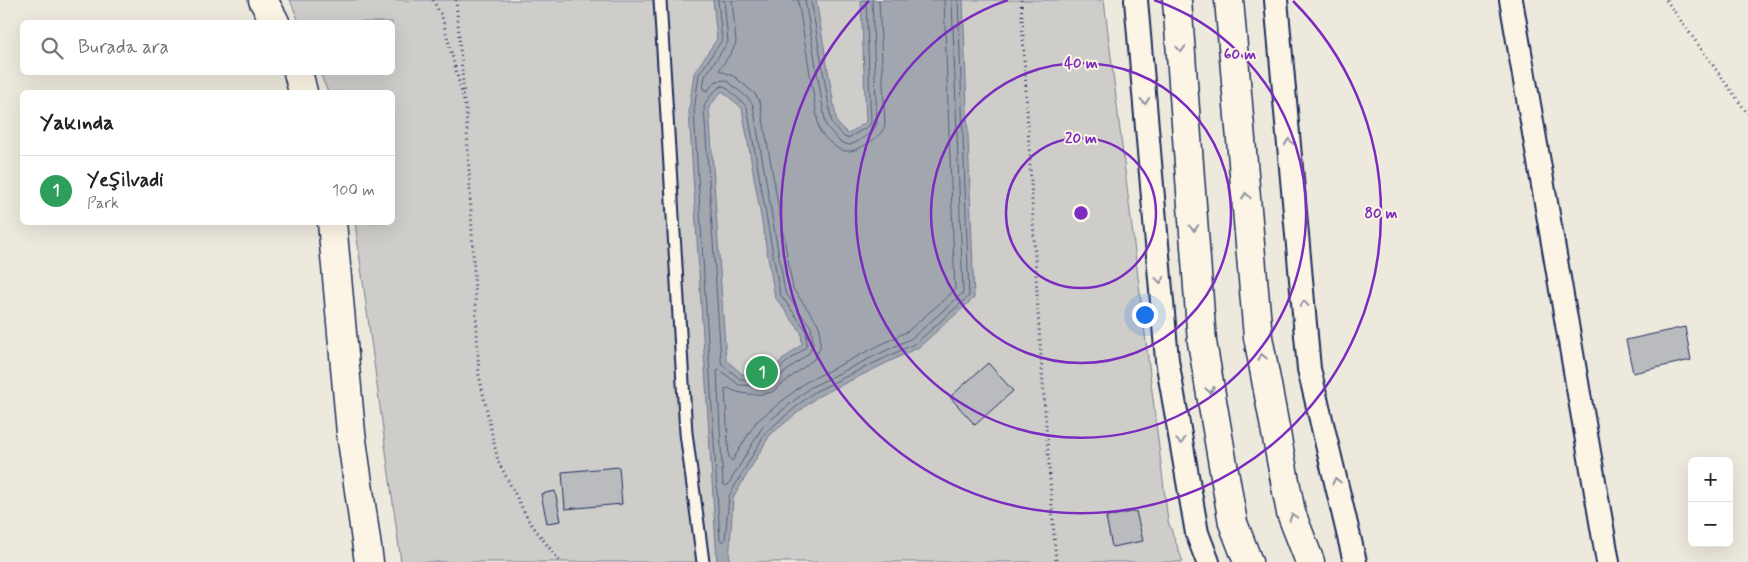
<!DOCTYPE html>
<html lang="tr">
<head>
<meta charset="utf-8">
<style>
	:root { --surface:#fff; --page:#f6f6f6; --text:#222; --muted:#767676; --line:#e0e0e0; --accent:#2563eb }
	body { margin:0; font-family:Mynerve,sans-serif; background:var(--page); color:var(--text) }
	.controls { position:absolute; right:15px; bottom:15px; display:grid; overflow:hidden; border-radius:8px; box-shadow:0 5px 20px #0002 }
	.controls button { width:45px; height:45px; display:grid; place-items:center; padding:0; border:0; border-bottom:1px solid var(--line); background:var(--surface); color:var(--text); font:25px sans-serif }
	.you { position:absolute; left:1144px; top:314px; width:18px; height:18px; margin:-12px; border:4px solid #fff; border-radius:50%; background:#1a73e8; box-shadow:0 0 0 8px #1a73e833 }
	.badge { display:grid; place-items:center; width:32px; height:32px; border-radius:50%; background:var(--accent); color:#fff; font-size:16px; font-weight:700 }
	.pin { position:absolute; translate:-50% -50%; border:2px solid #fff; box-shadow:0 1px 5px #0006 }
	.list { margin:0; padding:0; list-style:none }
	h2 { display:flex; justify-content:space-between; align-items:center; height:65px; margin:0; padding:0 20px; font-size:21px }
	h2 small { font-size:16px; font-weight:400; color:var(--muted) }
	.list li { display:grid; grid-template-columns:32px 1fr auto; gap:15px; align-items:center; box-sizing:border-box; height:70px; padding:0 20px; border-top:1px solid var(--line) }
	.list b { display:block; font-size:19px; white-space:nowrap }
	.list p { margin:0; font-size:16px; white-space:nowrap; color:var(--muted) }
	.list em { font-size:16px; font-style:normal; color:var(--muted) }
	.icon { flex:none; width:28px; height:28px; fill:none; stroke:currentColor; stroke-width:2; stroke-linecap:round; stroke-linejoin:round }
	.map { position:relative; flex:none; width:1748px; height:562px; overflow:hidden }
	.search { position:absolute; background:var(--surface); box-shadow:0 5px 20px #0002; left:20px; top:20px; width:375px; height:55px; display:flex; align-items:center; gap:12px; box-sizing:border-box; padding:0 18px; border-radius:8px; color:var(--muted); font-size:19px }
	.panel { position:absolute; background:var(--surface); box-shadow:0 5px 20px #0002; left:20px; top:90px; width:375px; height:135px; border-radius:8px }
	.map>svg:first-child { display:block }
</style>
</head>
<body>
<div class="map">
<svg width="1748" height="562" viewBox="0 0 1748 562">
	<rect width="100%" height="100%" fill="#eee9dd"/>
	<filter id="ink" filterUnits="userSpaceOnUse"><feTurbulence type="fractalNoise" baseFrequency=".02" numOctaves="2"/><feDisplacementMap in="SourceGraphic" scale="10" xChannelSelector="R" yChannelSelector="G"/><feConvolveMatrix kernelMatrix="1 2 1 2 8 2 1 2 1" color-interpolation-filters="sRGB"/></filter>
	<g filter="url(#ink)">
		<polygon fill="#cfcdca" stroke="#757e94" points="290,0 1104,0 1168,521 1183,562 401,562 355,223 392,222 392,92 328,92 320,73 392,72 392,22 299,22"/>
		<path fill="#a2a7af" stroke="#6c778f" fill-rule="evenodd" d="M 713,0 L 816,0 L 837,123 L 848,134 L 866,122 L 861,0 L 963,0 L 974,298 L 919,347 L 817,397 L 770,435 L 733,498 L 729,562 L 717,562 L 689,111 L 694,73 L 717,39 ZM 722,91 L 742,108 L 775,297 L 801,332 L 802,344 L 764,375 L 742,374 L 726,360 L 709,107 Z"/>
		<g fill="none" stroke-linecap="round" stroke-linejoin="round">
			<g stroke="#515f7e" stroke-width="1">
				<polyline points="718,0 722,40 699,74 694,111 720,540 723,542 725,540 729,496 766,432 814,392 916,343 969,296 958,0"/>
				<polyline points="724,0 728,42 705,76 703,89 707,91 716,81 726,80 749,99 753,105 785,292 811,327 813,344 809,353 768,386 739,385 720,370 717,371 723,484 726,486 728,485 763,426 811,387 912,338 963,293 952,0"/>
				<path d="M 732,0 L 736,42 L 733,50 L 719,70 L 735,77 L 755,94 L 760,102 L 793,289 L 817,322 L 820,329 L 820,348 L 814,359 L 772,392 C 760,396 739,395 728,388 L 725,389 L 729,458 L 732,461 L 756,422 L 806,382 L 908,331 L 955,290 L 944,0"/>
				<path d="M 798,0 L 819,129 C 822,135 826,139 832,144 C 845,156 856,151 870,142 C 877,137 882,134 885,125 L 879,0"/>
				<polyline points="805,0 826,126 840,142 849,145 855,143 872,132 877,124 872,0"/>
				<polyline points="811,0 832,124 844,137 848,138 869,126 871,122 866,0"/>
				<path d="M 722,86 L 726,87 L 747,107 L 780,294 L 806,330 L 807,344 L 805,348 L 764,380 L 740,379 L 722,364 L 721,360 L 704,107 C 706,100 715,89 722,86 Z"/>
			</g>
		</g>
		<g fill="#babbbe" stroke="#1b2f5e">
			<polygon points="1685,327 1691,360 1633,373 1626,340"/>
			<polygon points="988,363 1013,391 975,425 950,397"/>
			<polygon points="619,467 622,504 565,509 562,472"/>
			<polygon points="555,491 561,521 547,523 541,494"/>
			<polygon points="1136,511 1143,541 1112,547 1106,517"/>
		</g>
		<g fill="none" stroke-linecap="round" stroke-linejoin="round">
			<g stroke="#1b2f5e" stroke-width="15">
				<polyline id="lane" points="660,0 686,433 703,562"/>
			</g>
			<g stroke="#1b2f5e" stroke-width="26">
				<g id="street">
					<polyline points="1136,0 1167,360 1197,533 1208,562"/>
					<polyline points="1276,0 1309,369 1355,562"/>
					<polyline points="1511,0 1608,562"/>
				</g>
			</g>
			<g stroke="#1b2f5e" stroke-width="31">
				<g id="secondary">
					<polyline points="263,0 275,22"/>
					<polyline points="298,72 303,92"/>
					<polyline points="332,222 351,433 369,562"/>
				</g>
			</g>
			<g stroke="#1b2f5e" stroke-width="31">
				<g id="primary">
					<polyline points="1177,0 1202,342 1233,523 1248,562"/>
					<polyline points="1229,0 1258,337 1291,513 1310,562"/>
				</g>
			</g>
			<g stroke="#1b2f5e" stroke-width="3" stroke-dasharray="1 4" stroke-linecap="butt">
				<polyline points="433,0 442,17 466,109 479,375 498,461 529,521 560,562"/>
				<polyline points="456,0 464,94"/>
				<polyline points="1021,0 1039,329 1056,562"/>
				<polyline points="1666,0 1748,114"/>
			</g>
			<use href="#lane" stroke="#fcf5e5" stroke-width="11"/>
			<use href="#street" stroke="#fcf5e5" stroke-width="22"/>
			<use href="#secondary" stroke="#fcf5e5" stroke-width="28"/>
			<use href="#primary" stroke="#fcf5e5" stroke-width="28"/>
		</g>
		<defs><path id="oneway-chevron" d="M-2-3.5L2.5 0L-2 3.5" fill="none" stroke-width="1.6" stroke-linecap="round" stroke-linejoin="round" transform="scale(1.25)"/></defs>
		<g stroke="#8c92a2">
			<use href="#oneway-chevron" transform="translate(1181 49) rotate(86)"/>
			<use href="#oneway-chevron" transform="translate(1145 101) rotate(85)"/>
			<use href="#oneway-chevron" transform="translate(1289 142) rotate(-95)"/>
			<use href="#oneway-chevron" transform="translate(1246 196) rotate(-95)"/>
			<use href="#oneway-chevron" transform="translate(1194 228) rotate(86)"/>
			<use href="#oneway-chevron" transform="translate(1160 280) rotate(85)"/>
			<use href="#oneway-chevron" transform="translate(1304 304) rotate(-95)"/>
			<use href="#oneway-chevron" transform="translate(1262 357) rotate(-101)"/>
			<use href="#oneway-chevron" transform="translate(1210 390) rotate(80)"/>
			<use href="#oneway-chevron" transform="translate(1181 441) rotate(80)"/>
			<use href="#oneway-chevron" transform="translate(1336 481) rotate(-103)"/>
			<use href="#oneway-chevron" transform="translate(1293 517) rotate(-108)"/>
		</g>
	</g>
	<g fill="none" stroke="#7b2cbf" stroke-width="2.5">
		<circle cx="1081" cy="213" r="75"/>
		<circle cx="1081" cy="213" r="150"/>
		<path d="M1154 0A225 225 0 1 1 1008 0"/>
		<path d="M1293 1A300 300 0 1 1 869 1"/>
	</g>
	<circle cx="1081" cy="213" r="8" fill="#7b2cbf" stroke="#fcf5e5" stroke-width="2.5"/>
	<g font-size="15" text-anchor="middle" font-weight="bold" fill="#7b2cbf" stroke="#fcf5e5" stroke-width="4" stroke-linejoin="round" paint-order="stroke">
		<text x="1240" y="59">60 m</text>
		<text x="1081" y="68">40 m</text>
		<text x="1081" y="143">20 m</text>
		<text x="1381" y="218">80 m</text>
	</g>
</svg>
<div class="controls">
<button>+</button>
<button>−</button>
</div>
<div class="you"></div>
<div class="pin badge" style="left:762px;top:372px;background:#2e9e5b">1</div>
<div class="search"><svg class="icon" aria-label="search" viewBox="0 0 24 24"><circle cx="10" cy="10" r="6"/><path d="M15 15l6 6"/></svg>Burada ara</div>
<section class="panel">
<h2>Yakında<small></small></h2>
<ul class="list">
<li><span class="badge" style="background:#2e9e5b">1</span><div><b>Yeşilvadi</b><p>Park</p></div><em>100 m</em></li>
</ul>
</section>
</div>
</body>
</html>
